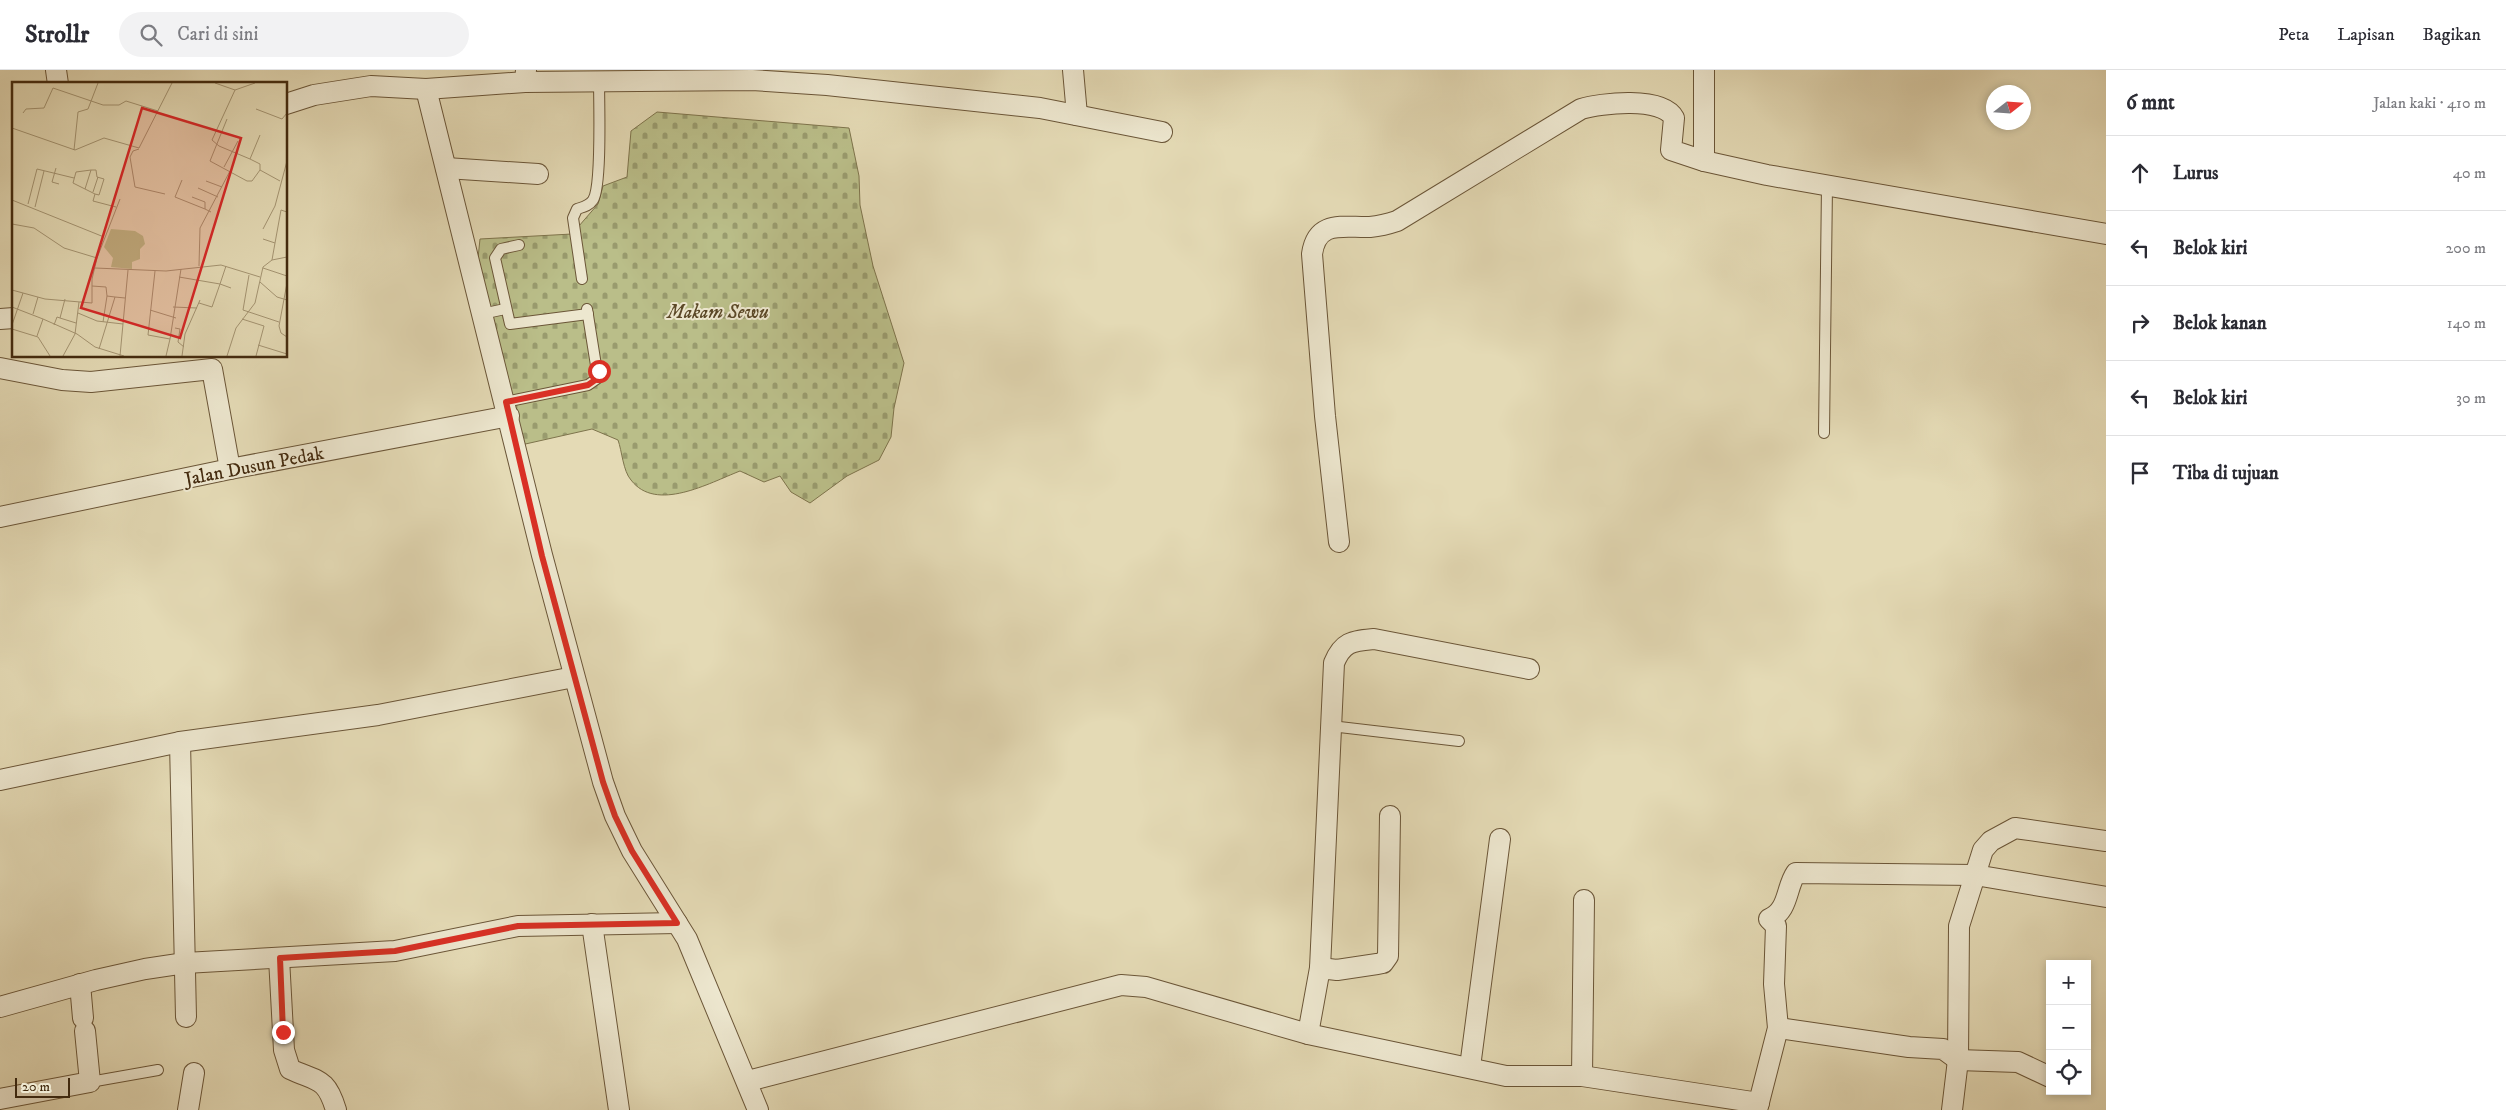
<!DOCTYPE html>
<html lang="id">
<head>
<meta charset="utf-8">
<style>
	:root { --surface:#fff; --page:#f2f2f3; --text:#2b2b33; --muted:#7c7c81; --line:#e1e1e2 }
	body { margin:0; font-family:"IM FELL DW Pica",serif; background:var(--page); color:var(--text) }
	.controls { position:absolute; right:15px; bottom:15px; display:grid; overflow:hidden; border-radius:0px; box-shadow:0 2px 8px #0003 }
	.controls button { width:45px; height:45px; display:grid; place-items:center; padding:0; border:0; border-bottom:1px solid var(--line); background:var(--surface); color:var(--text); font:25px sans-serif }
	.compass { position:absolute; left:1986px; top:15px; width:45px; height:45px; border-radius:50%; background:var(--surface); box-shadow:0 2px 8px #0003; rotate:73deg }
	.scale { position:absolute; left:15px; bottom:12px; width:55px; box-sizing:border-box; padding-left:5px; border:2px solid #432a0e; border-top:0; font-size:14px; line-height:18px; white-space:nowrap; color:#432a0e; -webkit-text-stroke:4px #ede7cf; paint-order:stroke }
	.stop { position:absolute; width:15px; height:15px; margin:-11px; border:4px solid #d93025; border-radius:50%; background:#fff }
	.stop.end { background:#d93025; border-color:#fff; box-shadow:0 1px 5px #0008 }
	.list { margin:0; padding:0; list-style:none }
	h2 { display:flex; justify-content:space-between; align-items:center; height:65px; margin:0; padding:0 20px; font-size:21px }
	h2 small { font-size:16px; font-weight:400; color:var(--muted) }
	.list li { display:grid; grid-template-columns:32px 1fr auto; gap:15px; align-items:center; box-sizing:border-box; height:75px; padding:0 20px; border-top:1px solid var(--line) }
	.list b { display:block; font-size:19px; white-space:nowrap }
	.list em { font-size:16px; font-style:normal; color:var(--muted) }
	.icon { flex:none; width:28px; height:28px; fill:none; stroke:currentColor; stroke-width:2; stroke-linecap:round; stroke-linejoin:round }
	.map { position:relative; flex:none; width:2106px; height:1040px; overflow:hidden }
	header { display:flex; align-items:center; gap:30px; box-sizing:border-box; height:70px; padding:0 25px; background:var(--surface); border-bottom:1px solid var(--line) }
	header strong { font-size:24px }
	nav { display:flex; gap:28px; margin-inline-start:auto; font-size:18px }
	.search { width:350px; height:45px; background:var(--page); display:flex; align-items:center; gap:12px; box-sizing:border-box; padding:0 18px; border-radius:28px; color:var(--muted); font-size:19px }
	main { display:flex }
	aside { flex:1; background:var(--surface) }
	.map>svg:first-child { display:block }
</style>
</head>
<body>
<header>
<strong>Strollr</strong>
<div class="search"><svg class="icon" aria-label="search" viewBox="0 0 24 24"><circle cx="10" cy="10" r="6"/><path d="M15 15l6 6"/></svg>Cari di sini</div>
<nav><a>Peta</a><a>Lapisan</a><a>Bagikan</a></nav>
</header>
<main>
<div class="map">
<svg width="2106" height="1040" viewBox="0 0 2106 1040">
	<defs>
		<pattern id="cemetery-stones" width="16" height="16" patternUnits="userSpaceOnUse" patternTransform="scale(1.25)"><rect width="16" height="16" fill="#babe89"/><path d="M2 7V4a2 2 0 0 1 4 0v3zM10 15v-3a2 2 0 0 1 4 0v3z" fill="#999b6e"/></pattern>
	</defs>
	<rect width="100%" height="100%" fill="#e4dab5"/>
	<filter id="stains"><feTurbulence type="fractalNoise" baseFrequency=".004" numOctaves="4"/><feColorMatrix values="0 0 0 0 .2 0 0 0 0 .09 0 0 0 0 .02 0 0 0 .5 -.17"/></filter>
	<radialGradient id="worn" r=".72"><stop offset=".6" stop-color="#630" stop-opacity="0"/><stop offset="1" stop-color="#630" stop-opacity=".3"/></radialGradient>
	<path fill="url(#cemetery-stones)" stroke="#7e744c" d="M 657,42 L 849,58 L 859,106 L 860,135 L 873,196 L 904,293 L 894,338 L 891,367 L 879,390 L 847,406 L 810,433 L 791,422 L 780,406 L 764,412 L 740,401 C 709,413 656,443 631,410 C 623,401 622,381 618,370 L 592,359 L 521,375 L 477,198 L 480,169 L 572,164 L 598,134 L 603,116 L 627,107 L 631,61 Z"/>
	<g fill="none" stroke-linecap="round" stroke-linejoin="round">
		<g stroke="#6b5638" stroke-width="12">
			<g id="lane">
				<polyline points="519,175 501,179 495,188 510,254 588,244"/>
				<path d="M 582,209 L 573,148 L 577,139 C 583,137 589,136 593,130 C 602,116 599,31 599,10"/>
				<polyline points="482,244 505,239"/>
				<polyline points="505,332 588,315 598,308 587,239"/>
				<polyline points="1824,363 1827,115"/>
				<polyline points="1331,656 1459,671"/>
				<polyline points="90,1012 158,1000"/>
			</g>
		</g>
		<g stroke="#6b5638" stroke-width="22">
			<g id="street">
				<polyline points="56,0 58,14"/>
				<polyline points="1073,0 1077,45"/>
				<polyline points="1704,0 1704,91 1767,105 2106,164"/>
				<polyline points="525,12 752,10 827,15 1040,38 1162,62"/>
				<polyline points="426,19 542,485 603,712 615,746 632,781 687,869 758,1040"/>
				<polyline points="286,34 314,25 371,16 426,19 525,12 526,0"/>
				<polyline points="446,98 538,104"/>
				<polyline points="0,249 14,248"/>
				<polyline points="0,298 62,310 91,312 212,299 230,399"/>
				<polyline points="0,447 230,399 509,346"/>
				<path d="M 1339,472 L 1325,346 L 1312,184 C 1317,149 1344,158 1370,157 C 1380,156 1388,154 1397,151 L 1581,39 C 1601,33 1662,26 1674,48 L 1671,80 L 1704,91"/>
				<polyline points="180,672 186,947"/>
				<polyline points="0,710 180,672 378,645 574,607"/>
				<polyline points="592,854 619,1040"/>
				<path d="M 279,888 L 284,980 L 290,999 C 318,1012 326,1007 336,1040"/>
				<path d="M 1320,898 L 1334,593 C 1343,571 1353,571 1374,569 L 1529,599"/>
				<polyline points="80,914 83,948"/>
				<polyline points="0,937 96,910 145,899 185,893 395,881 518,856 677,853"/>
				<polyline points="1778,958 1909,977 1943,979 1958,990 2018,992 2050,1007"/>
				<polyline points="1308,964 1320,898 1337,900 1377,894 1383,893 1388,886 1390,746"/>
				<polyline points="1470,997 1500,769"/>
				<polyline points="1582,1006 1584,830"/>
				<polyline points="748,1011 1121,915 1146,917 1308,964 1506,1006 1582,1006 1759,1033"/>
				<polyline points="0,1029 90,1012 85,961"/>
				<polyline points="188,1040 194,1003"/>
				<path d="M 1757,1040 L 1778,958 L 1774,914 L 1776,856 L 1769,849 C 1789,841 1786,817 1796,803 L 1975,805 L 2106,827"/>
				<polyline points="1952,1040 1958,990 1959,856 1983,780 1991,771 2015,758 2106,771"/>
			</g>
		</g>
		<use href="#lane" stroke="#ede7cf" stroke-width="10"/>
		<use href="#street" stroke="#ede7cf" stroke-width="20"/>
	</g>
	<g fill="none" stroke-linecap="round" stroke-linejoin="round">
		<polyline stroke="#d93025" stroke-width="6" points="283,962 280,888 395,881 518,856 677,853 632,781 615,746 603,712 542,486 506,332 588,315 598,308 599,301"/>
	</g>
	<g text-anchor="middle" stroke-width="4" stroke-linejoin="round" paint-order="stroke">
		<g font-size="19" font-style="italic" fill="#5b4827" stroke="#ede7cf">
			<text x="718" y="248">Makam Sewu</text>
		</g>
		<g font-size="19" fill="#432a0e" stroke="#ede7cf">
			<text transform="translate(254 395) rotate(-11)" y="7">Jalan Dusun Pedak</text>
		</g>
	</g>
	<g transform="translate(12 12)">
		<rect width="275" height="275" fill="#e4dab5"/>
		<path d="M 99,147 L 123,149 L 131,154 L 133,162 L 128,167 L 128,177 L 120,180 L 120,187 L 99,185 L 101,176 L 92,165 Z" fill="#babe89"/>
		<path fill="none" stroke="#a49472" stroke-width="1" d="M 203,1 L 223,8 L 243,1M 223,8 L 200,58 L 207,64 L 238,77M 244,27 L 270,37 L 275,31M 11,31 L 14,27 L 32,26 L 41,6 L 91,23 L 107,23 L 114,19 L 146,29M 215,37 L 198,79 L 235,99 L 240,99 L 248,88 L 268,99M 0,46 L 63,68 L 92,56 L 127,66 L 160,1M 127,67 L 121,69 L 118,75 L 123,105 L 153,112M 62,68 L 66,30 L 76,27 L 86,1M 212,85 L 226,59M 44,86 L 40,100 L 47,102M 79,88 L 64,90 L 61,101 L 83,112M 248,88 L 248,82 L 238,77 L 248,53M 170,98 L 163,115 L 193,127M 194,99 L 210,105M 186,106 L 206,115M 73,107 L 79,88 L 84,88 L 85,95 L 92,97 L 87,113 L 83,112 L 81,119 L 104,125M 81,110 L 86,95M 180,115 L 193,120 L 193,127 L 199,130M 0,118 L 92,155M 16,122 L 25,87 L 62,96M 23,125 L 32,89M 0,142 L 22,146 L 52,166 L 85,176 L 80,197 L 80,221 L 33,217 L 0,208M 251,147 L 263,124 L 275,79M 251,157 L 263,161 L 260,178M 263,161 L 269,128 L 275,130M 85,176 L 108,117M 187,184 L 188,146 L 218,89M 214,184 L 208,202 L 219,206M 83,186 L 154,189 L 209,183 L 248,195M 251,186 L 275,194M 143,189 L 136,253 L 158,257 L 169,187M 237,193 L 231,228 L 267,240M 167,195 L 208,202 L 200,225 L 187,221M 248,200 L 265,215 L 275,218M 275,201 L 267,244 L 269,251 L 275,255M 80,204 L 94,205 L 95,214 L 103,215M 0,225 L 31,237 L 25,254M 161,225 L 185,226M 138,228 L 164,236M 66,231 L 85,239 L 111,242M 21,232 L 26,215M 48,236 L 64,241M 31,237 L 65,252 L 83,265 L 112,274M 230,237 L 252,244 L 244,274M 91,240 L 95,214M 0,243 L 11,211M 42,243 L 45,235 L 48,236 L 53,217M 163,246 L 168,247 L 166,260 L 172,265M 0,247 L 26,255 L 38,274M 246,263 L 275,272M 87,267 L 103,215 L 113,216M 51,274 L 63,252 L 67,220M 108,274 L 116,188M 154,274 L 158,257M 170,274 L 173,252 L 188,218M 215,274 L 224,246 L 243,221 L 251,185 L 260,178 L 275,175"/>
		<path fill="#d62828" fill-opacity="0.15" stroke="#d62828" stroke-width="2.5" d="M 130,26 L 229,56 L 168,256 L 69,226 Z"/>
		<rect width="275" height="275" fill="none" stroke="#432a0e" stroke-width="2.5"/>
	</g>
	<rect width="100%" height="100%" filter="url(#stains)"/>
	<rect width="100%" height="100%" fill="url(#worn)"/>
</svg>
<div class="controls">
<button>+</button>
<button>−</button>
<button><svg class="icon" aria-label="locate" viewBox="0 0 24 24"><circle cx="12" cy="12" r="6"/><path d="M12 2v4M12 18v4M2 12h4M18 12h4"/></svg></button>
</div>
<svg class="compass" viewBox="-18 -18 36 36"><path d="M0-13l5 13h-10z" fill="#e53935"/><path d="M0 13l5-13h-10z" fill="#7c7c81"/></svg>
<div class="scale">20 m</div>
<div class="stop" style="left:599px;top:301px"></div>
<div class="stop end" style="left:283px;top:962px"></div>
</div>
<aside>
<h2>6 mnt<small>Jalan kaki · 410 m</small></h2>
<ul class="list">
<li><svg class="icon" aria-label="ahead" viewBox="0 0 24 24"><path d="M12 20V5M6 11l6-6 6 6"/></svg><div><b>Lurus</b></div><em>40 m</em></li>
<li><svg class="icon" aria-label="left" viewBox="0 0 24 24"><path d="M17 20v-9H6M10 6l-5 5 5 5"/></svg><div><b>Belok kiri</b></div><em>200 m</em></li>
<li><svg class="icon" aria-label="right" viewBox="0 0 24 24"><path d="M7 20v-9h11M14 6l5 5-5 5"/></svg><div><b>Belok kanan</b></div><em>140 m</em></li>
<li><svg class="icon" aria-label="left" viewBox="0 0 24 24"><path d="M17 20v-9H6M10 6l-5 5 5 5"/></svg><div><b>Belok kiri</b></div><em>30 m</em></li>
<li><svg class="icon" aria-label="arrive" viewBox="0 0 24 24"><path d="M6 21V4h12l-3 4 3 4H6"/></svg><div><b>Tiba di tujuan</b></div></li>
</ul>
</aside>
</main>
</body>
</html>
